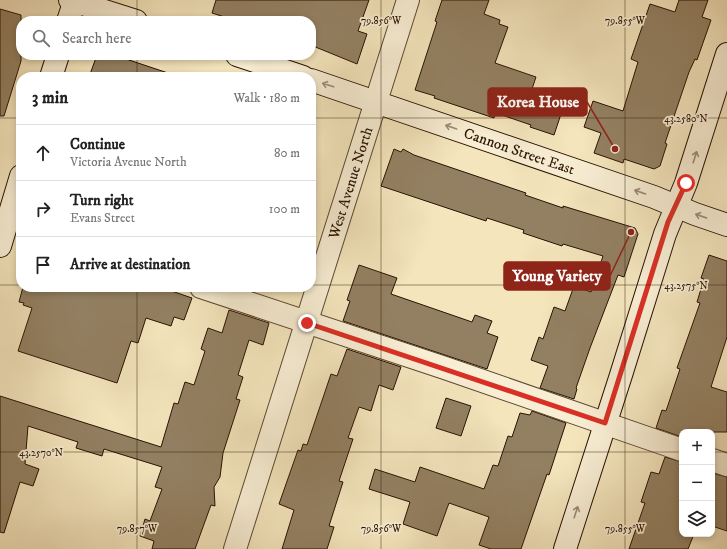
<!DOCTYPE html>
<html lang="en">
<head>
<meta charset="utf-8">
<style>
	:root { --surface:#fff; --page:#f2f2f2; --text:#222; --muted:#767676; --line:#e0e0e0 }
	body { margin:0; font-family:"IM FELL DW Pica",serif; background:var(--page); color:var(--text) }
	.controls { position:absolute; right:12px; bottom:12px; display:grid; overflow:hidden; border-radius:8px; box-shadow:0 2px 6px #0003 }
	.controls button { width:36px; height:36px; display:grid; place-items:center; padding:0; border:0; border-bottom:1px solid var(--line); background:var(--surface); color:var(--text); font:20px sans-serif }
	.stop { position:absolute; width:12px; height:12px; margin:-9px; border:3px solid #d93025; border-radius:50%; background:#fff }
	.stop.end { background:#d93025; border-color:#fff; box-shadow:0 1px 4px #0008 }
	.list { margin:0; padding:0; list-style:none }
	h2 { display:flex; justify-content:space-between; align-items:center; height:52px; margin:0; padding:0 16px; font-size:17px }
	h2 small { font-size:13px; font-weight:400; color:var(--muted) }
	.list li { display:grid; grid-template-columns:26px 1fr auto; gap:12px; align-items:center; box-sizing:border-box; height:56px; padding:0 16px; border-top:1px solid var(--line) }
	.list b { display:block; font-size:15px; white-space:nowrap }
	.list p { margin:0; font-size:13px; white-space:nowrap; color:var(--muted) }
	.list em { font-size:13px; font-style:normal; color:var(--muted) }
	.icon { flex:none; width:22px; height:22px; fill:none; stroke:currentColor; stroke-width:2; stroke-linecap:round; stroke-linejoin:round }
	.map { position:relative; flex:none; width:727px; height:549px; overflow:hidden }
	.search { position:absolute; background:var(--surface); box-shadow:0 2px 6px #0003; left:16px; top:16px; width:300px; height:44px; display:flex; align-items:center; gap:10px; box-sizing:border-box; padding:0 14px; border-radius:16px; color:var(--muted); font-size:15px }
	.panel { position:absolute; background:var(--surface); box-shadow:0 2px 6px #0003; left:16px; top:72px; width:300px; height:220px; border-radius:16px }
	.map>svg:first-child { display:block }
</style>
</head>
<body>
<div class="map">
<svg width="727" height="549" viewBox="0 0 727 549">
	<rect width="100%" height="100%" fill="#f4e5bd"/>
	<filter id="stains"><feTurbulence type="fractalNoise" baseFrequency=".005" numOctaves="4"/><feColorMatrix values="0 0 0 0 .2 0 0 0 0 .09 0 0 0 0 .02 0 0 0 .5 -.17"/></filter>
	<radialGradient id="worn" r=".72"><stop offset=".6" stop-color="#630" stop-opacity="0"/><stop offset="1" stop-color="#630" stop-opacity=".3"/></radialGradient>
	<g fill="#938062" stroke="#291200">
		<polygon points="216,0 369,0 358,31 367,34 357,64 313,46 315,40 311,39 311,21 237,21 212,13"/>
		<polygon points="442,0 489,0 484,14 500,20 499,24 508,27 495,63 536,77 532,89 557,98 553,108 562,111 554,135 530,127 531,125 496,113 494,118 434,98 435,96 415,90 437,22 435,21"/>
		<polygon points="679,0 708,0 702,17 711,20 697,60 695,59 689,72 665,143 667,144 660,166 654,169 624,159 623,163 594,153 601,133 584,127 593,101 623,111 638,62 631,59 650,4 675,12"/>
		<polygon points="0,9 21,15 21,61 4,116 0,116"/>
		<polygon points="97,55 114,55 171,74 170,77 89,77"/>
		<polygon points="394,149 401,152 403,149 414,155 526,193 525,195 563,208 563,206 635,228 638,234 624,277 618,275 590,348 576,388 577,389 574,399 540,388 548,366 531,360 539,337 543,339 554,307 565,311 574,286 591,292 603,256 563,244 562,246 523,233 524,230 487,218 486,221 381,186"/>
		<polygon points="709,255 727,261 727,337 711,387 727,392 727,432 682,432 682,437 656,428 662,410 666,411 680,369 677,368 700,303 697,302 704,279 701,278"/>
		<polygon points="359,265 397,278 391,294 472,322 475,315 492,321 487,333 498,337 487,369 343,321 350,301 347,300"/>
		<polygon points="23,287 160,287 192,298 184,320 174,317 171,326 146,318 138,343 131,341 117,383 18,351 32,308 23,305 24,303 19,302"/>
		<polygon points="229,310 269,323 263,345 249,340 238,375 243,377 236,399 240,400 223,453 220,477 214,487 215,506 211,505 195,549 152,549 154,541 140,536 145,519 150,521 162,489 155,487 162,467 104,449 102,456 76,448 78,442 28,426 25,464 39,469 33,486 20,482 4,533 0,532 0,396 161,447 174,403 178,404 185,382 194,385 205,351 201,349 208,328 222,333"/>
		<polygon points="347,349 401,367 393,390 379,385 371,411 359,407 348,438 353,439 339,481 343,482 329,526 334,527 327,549 282,549 294,510 279,504 298,450 301,451 303,444 307,445 331,374 337,376"/>
		<polygon points="446,398 471,406 461,436 436,428"/>
		<polygon points="532,411 566,423 549,475 547,474 521,549 491,549 479,545 489,517 449,503 437,536 403,524 410,502 369,489 375,469 415,482 420,467 484,489 493,465 498,466 508,436 512,437 520,413 530,415"/>
		<polygon points="665,457 682,462 682,534 694,534 688,549 629,549 645,503 641,502 651,472 659,474"/>
		<polygon points="712,473 727,477 727,531 712,526"/>
	</g>
	<g fill="none" stroke-linecap="round" stroke-linejoin="round">
		<g stroke="#5c472f" stroke-width="24">
			<g id="minor">
				<polyline points="201,287 445,368 682,450"/>
				<polyline points="712,460 727,465"/>
				<path id="s1" d="M 235,549 L 408,0"/>
			</g>
		</g>
		<g stroke="#291200" stroke-width="24">
			<g id="secondary">
				<polyline points="70,0 136,21"/>
				<polyline points="68,21 75,0"/>
				<polyline points="237,55 303,77"/>
				<polyline points="51,77 58,55"/>
				<path id="s2" d="M 311,80 L 654,197 L 695,214 L 727,225"/>
				<polyline points="0,246 21,176"/>
				<polyline points="565,549 621,375 665,234 686,183 727,54"/>
			</g>
		</g>
		<use href="#minor" stroke="#f8eed4" stroke-width="22"/>
		<use href="#secondary" stroke="#f8eed4" stroke-width="22"/>
	</g>
	<defs><path id="oneway-shaft" d="M-6 0H5M1.5-3L5.5 0L1.5 3" fill="none" stroke-width="1.6" stroke-linecap="round" stroke-linejoin="round"/></defs>
	<g stroke="#9b8b75">
		<use href="#oneway-shaft" transform="translate(328 85) rotate(-162)"/>
		<use href="#oneway-shaft" transform="translate(451 127) rotate(-161)"/>
		<use href="#oneway-shaft" transform="translate(695 157) rotate(-72)"/>
		<use href="#oneway-shaft" transform="translate(640 192) rotate(-161)"/>
		<use href="#oneway-shaft" transform="translate(701 216) rotate(-161)"/>
		<use href="#oneway-shaft" transform="translate(576 512) rotate(-72)"/>
	</g>
	<g fill="none" stroke-linecap="round" stroke-linejoin="round">
		<polyline stroke="#d93025" stroke-width="5" points="307,323 605,423 668,222 686,183"/>
	</g>
	<path fill="none" stroke="#291200" stroke-width="1" stroke-opacity="0.45" d="M 137,0 L 137,21M 381,0 L 381,549M 625,0 L 625,549M 137,55 L 137,77M 0,118 L 21,118M 311,118 L 727,118M 0,285 L 21,285M 311,285 L 727,285M 137,287 L 137,549M 0,452 L 682,452M 712,452 L 727,452"/>
	<g text-anchor="middle" stroke-width="3.5" stroke-linejoin="round" paint-order="stroke">
		<g font-size="15" fill="#291200" stroke="#f8eed4">
			<text dy="5" stroke="none"><textPath href="#s2" startOffset="220">Cannon Street East</textPath></text>
			<text dy="5" stroke="none"><textPath href="#s1" startOffset="384">West Avenue North</textPath></text>
		</g>
	</g>
	<g font-size="10" text-anchor="middle" fill="#291200" stroke="#f8eed4" stroke-width="3.5" stroke-linejoin="round" paint-order="stroke">
		<text x="381" y="24">79.856°W</text>
		<text x="625" y="24">79.855°W</text>
		<text x="686" y="122">43.2580°N</text>
		<text x="686" y="289">43.2575°N</text>
		<text x="41" y="456">43.2570°N</text>
		<text x="137" y="532">79.857°W</text>
		<text x="381" y="532">79.856°W</text>
		<text x="625" y="532">79.855°W</text>
	</g>
	<path fill="none" stroke="#8f2418" stroke-width="1.5" d="M615 149L587 102M631 232L610 276"/>
	<g fill="#8f2418" stroke="#f8eed4" stroke-width="1.5">
		<circle cx="615" cy="149" r="4"/>
		<circle cx="631" cy="232" r="4"/>
	</g>
	<g fill="#8f2418" stroke="#8f2418" stroke-width="1.5">
		<rect x="488" y="88" width="99" height="28" rx="4"/>
		<rect x="504" y="262" width="106" height="28" rx="4"/>
	</g>
	<g font-size="16" text-anchor="middle" font-weight="bold" fill="#fff">
		<text x="538" y="107">Korea House</text>
		<text x="557" y="281">Young Variety</text>
	</g>
	<rect width="100%" height="100%" filter="url(#stains)"/>
	<rect width="100%" height="100%" fill="url(#worn)"/>
</svg>
<div class="controls">
<button>+</button>
<button>−</button>
<button><svg class="icon" aria-label="layers" viewBox="0 0 24 24"><path d="M12 4l9 5-9 5-9-5zM3 14l9 5 9-5"/></svg></button>
</div>
<div class="stop" style="left:686px;top:183px"></div>
<div class="stop end" style="left:307px;top:323px"></div>
<div class="search"><svg class="icon" aria-label="search" viewBox="0 0 24 24"><circle cx="10" cy="10" r="6"/><path d="M15 15l6 6"/></svg>Search here</div>
<section class="panel">
<h2>3 min<small>Walk · 180 m</small></h2>
<ul class="list">
<li><svg class="icon" aria-label="ahead" viewBox="0 0 24 24"><path d="M12 20V5M6 11l6-6 6 6"/></svg><div><b>Continue</b><p>Victoria Avenue North</p></div><em>80 m</em></li>
<li><svg class="icon" aria-label="right" viewBox="0 0 24 24"><path d="M7 20v-9h11M14 6l5 5-5 5"/></svg><div><b>Turn right</b><p>Evans Street</p></div><em>100 m</em></li>
<li><svg class="icon" aria-label="arrive" viewBox="0 0 24 24"><path d="M6 21V4h12l-3 4 3 4H6"/></svg><div><b>Arrive at destination</b></div></li>
</ul>
</section>
</div>
</body>
</html>
